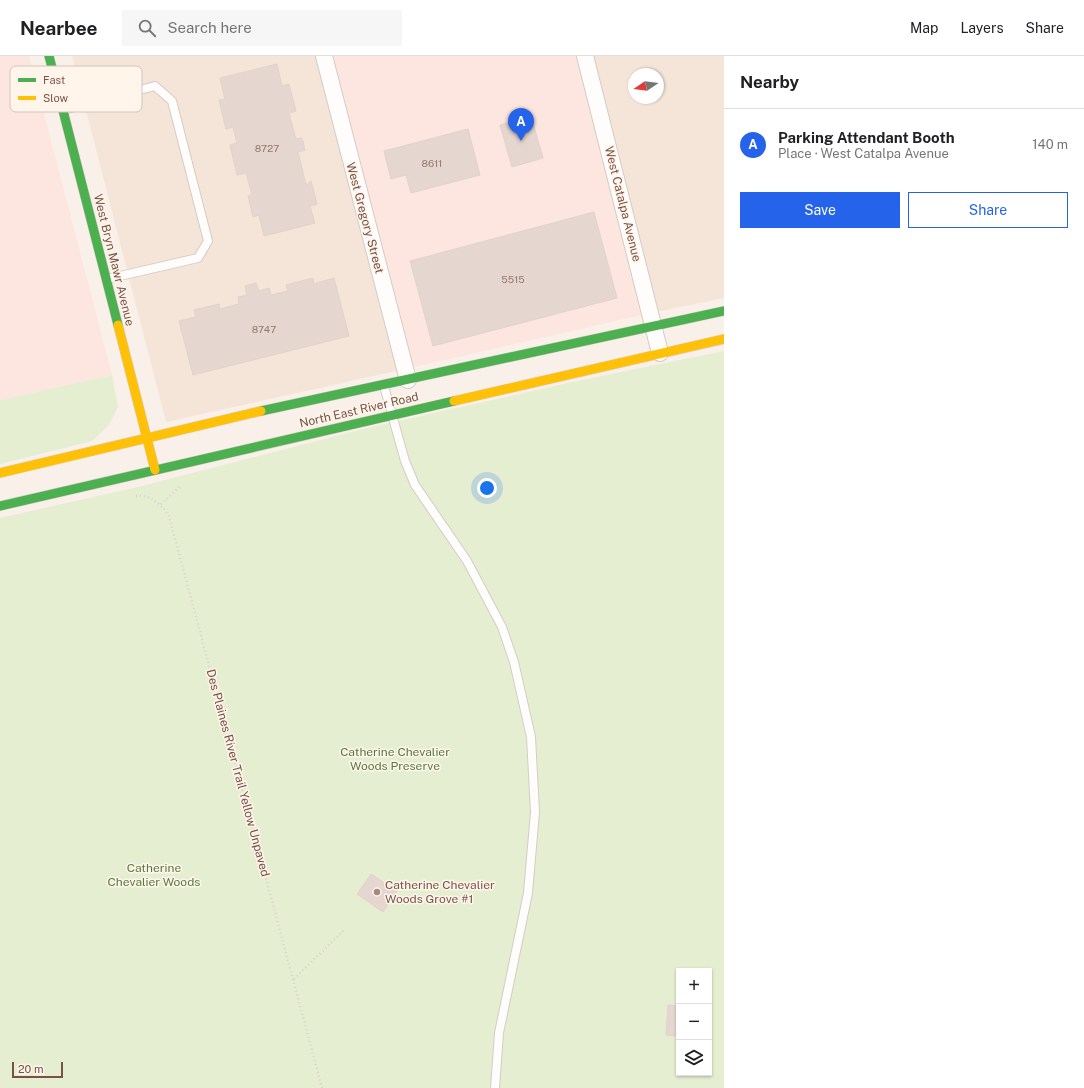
<!DOCTYPE html>
<html lang="en">
<head>
<meta charset="utf-8">
<style>
	:root { --surface:#fff; --page:#f6f6f6; --text:#202124; --muted:#757577; --line:#e0e0e0; --accent:#2563eb }
	body { margin:0; font-family:"Public Sans",sans-serif; background:var(--page); color:var(--text) }
	.controls { position:absolute; right:12px; bottom:12px; display:grid; overflow:hidden; border-radius:0px; box-shadow:0 1px 3px #0004 }
	.controls button { width:36px; height:36px; display:grid; place-items:center; padding:0; border:0; border-bottom:1px solid var(--line); background:var(--surface); color:var(--text); font:20px sans-serif }
	.compass { position:absolute; left:628px; top:12px; width:36px; height:36px; border-radius:50%; background:var(--surface); box-shadow:0 1px 3px #0004; rotate:257deg }
	.scale { position:absolute; left:12px; bottom:10px; width:51px; box-sizing:border-box; padding-left:4px; border:2px solid #785246; border-top:0; font-size:11px; line-height:14px; white-space:nowrap; color:#785246; -webkit-text-stroke:3px #fff5eb; paint-order:stroke }
	.you { position:absolute; left:487px; top:432px; width:14px; height:14px; margin:-10px; border:3px solid #fff; border-radius:50%; background:#1a73e8; box-shadow:0 0 0 6px #1a73e833 }
	.badge { display:grid; place-items:center; width:26px; height:26px; border-radius:50%; background:var(--accent); color:#fff; font-size:13px; font-weight:700 }
	.pin { position:absolute; translate:-50% -33px; filter:drop-shadow(0 1px 2px #0008) }
	.pin::after { content:''; position:absolute; top:21px; width:14px; height:12px; background:inherit; clip-path:polygon(0 0,100% 0,50% 100%) }
	.list { margin:0; padding:0; list-style:none }
	h2 { display:flex; justify-content:space-between; align-items:center; height:52px; margin:0; padding:0 16px; font-size:17px }
	h2 small { font-size:13px; font-weight:400; color:var(--muted) }
	.list li { display:grid; grid-template-columns:26px 1fr auto; gap:12px; align-items:center; box-sizing:border-box; height:72px; padding:0 16px; border-top:1px solid var(--line) }
	.list b { display:block; font-size:15px; white-space:nowrap }
	.list p { margin:0; font-size:13px; white-space:nowrap; color:var(--muted) }
	.list em { font-size:13px; font-style:normal; color:var(--muted) }
	.actions { display:flex; gap:8px; padding:12px 16px }
	.actions a { flex:1; padding:9px 0; border:1px solid var(--accent); border-radius:0px; text-align:center; font-size:14px; color:var(--accent) }
	.actions .main { background:var(--accent); color:#fff }
	.icon { flex:none; width:22px; height:22px; fill:none; stroke:currentColor; stroke-width:2; stroke-linecap:round; stroke-linejoin:round }
	.map { position:relative; flex:none; width:724px; height:1032px; overflow:hidden }
	header { display:flex; align-items:center; gap:24px; box-sizing:border-box; height:56px; padding:0 20px; background:var(--surface); border-bottom:1px solid var(--line) }
	header strong { font-size:19px }
	nav { display:flex; gap:22px; margin-inline-start:auto; font-size:14px }
	.search { width:280px; height:36px; background:var(--page); display:flex; align-items:center; gap:10px; box-sizing:border-box; padding:0 14px; border-radius:0px; color:var(--muted); font-size:15px }
	main { display:flex }
	aside { flex:1; background:var(--surface) }
	.map>svg:first-child { display:block }
</style>
</head>
<body>
<header>
<strong>Nearbee</strong>
<div class="search"><svg class="icon" aria-label="search" viewBox="0 0 24 24"><circle cx="10" cy="10" r="6"/><path d="M15 15l6 6"/></svg>Search here</div>
<nav><a>Map</a><a>Layers</a><a>Share</a></nav>
</header>
<main>
<div class="map">
<svg width="724" height="1032" viewBox="0 0 724 1032">
	<rect width="100%" height="100%" fill="#f8f0e9"/>
	<g fill="#f4e5d8" fill-rule="evenodd">
		<polygon points="72,0 325,0 405,313 166,366"/>
		<path d="M 581,0 L 724,0 L 724,242 L 646,258 ZM 634,18 L 658,18 L 658,42 L 634,42 Z"/>
	</g>
	<g fill="#fce6df">
		<polygon points="0,0 29,0 112,319 0,344"/>
		<polygon points="325,0 581,0 646,258 405,313"/>
	</g>
	<g fill="#e6eed2" fill-rule="evenodd">
		<path d="M 724,295 L 724,1032 L 0,1032 L 0,462 L 142,430 L 367,372 L 577,325 ZM 679,915 L 709,915 L 709,1017 L 679,1017 Z"/>
		<polygon points="112,319 118,351 109,369 92,385 0,408 0,344"/>
	</g>
	<g fill="#e5d7d0" stroke="#e1d2cb">
		<polygon points="277,8 282,30 289,28 296,55 289,57 296,83 302,82 305,94 298,96 306,129 311,125 317,148 310,150 315,167 264,180 259,159 253,161 248,140 252,139 246,117 237,119 230,89 237,87 233,71 226,73 219,44 225,43 220,22"/>
		<polygon points="531,60 543,102 512,111 500,69"/>
		<polygon points="468,73 480,119 411,137 406,119 391,123 384,95"/>
		<polygon points="594,156 617,242 433,290 410,205"/>
		<polygon points="313,222 314,228 334,222 349,280 193,319 179,265 196,261 194,254 219,248 220,253 239,248 238,241 247,239 245,230 256,227 259,235 269,232 271,239 288,235 286,229"/>
		<polygon points="371,818 397,835 383,856 357,838"/>
		<polygon points="668,949 679,950 679,980 666,979"/>
	</g>
	<g fill="none" stroke-linecap="round" stroke-linejoin="round">
		<g stroke="#d6cbc6" stroke-width="10">
			<g id="lane">
				<polyline points="63,54 155,30 172,45 208,185 198,202 107,223"/>
				<polyline points="384,330 405,405 415,429 467,505 502,571 514,606 531,681 535,756 528,837 499,977 495,1032"/>
			</g>
		</g>
		<g stroke="#d6cbc6" stroke-width="18">
			<g id="street">
				<polyline points="324,0 408,324"/>
				<polyline points="585,0 660,297"/>
			</g>
		</g>
		<g stroke="#d7cbc6" stroke-width="10">
			<g id="fast">
				<polyline points="49,0 118,269"/>
				<polyline points="261,355 724,255"/>
				<polyline points="0,450 454,345"/>
			</g>
		</g>
		<g stroke="#d7cbc6" stroke-width="10">
			<g id="slow">
				<polyline points="118,269 155,414"/>
				<polyline points="454,345 724,283"/>
				<polyline points="0,417 261,355"/>
			</g>
		</g>
		<g stroke="#dbd0cb" stroke-width="2.5" stroke-dasharray="1 3" stroke-linecap="butt">
			<path d="M 136,440 C 151,438 161,449 169,460 L 322,1032"/>
			<polyline points="161,448 181,429"/>
			<polyline points="294,923 344,874"/>
		</g>
		<use href="#lane" stroke="#fefdfc" stroke-width="8"/>
		<use href="#street" stroke="#fefdfc" stroke-width="16"/>
		<use href="#fast" stroke="#4caf50" stroke-width="9"/>
		<use href="#slow" stroke="#ffc107" stroke-width="9"/>
	</g>
	<circle fill="#a5897f" stroke="#fff5eb" stroke-width="1.5" cx="377" cy="836" r="4"/>
	<g text-anchor="middle" stroke-width="3" stroke-linejoin="round" paint-order="stroke">
		<g font-size="10" fill="#95766b">
			<text x="267" y="96">8727</text>
			<text x="432" y="111">8611</text>
			<text x="513" y="227">5515</text>
			<text x="264" y="277">8747</text>
		</g>
		<g font-size="12" fill="#785246" stroke="#fff5eb">
			<text transform="translate(623 148) rotate(76)" y="4">West Catalpa Avenue</text>
			<text transform="translate(365 162) rotate(75)" y="4">West Gregory Street</text>
			<text transform="translate(114 204) rotate(76)" y="4">West Bryn Mawr Avenue</text>
			<text transform="translate(359 354) rotate(-13)" y="4">North East River Road</text>
			<text transform="translate(238 717) rotate(75)" y="4">Des Plaines River Trail Yellow Unpaved</text>
		</g>
		<g font-size="12" fill="#557a3b" stroke="#fff5eb">
			<text x="395" y="700">Catherine Chevalier<tspan x="395" dy="14">Woods Preserve</tspan></text>
			<text x="154" y="816">Catherine<tspan x="154" dy="14">Chevalier Woods</tspan></text>
		</g>
		<g font-size="12" fill="#785246" stroke="#fff5eb" text-anchor="start">
			<text x="385" y="833">Catherine Chevalier<tspan x="385" dy="14">Woods Grove #1</tspan></text>
		</g>
	</g>
	<rect x="10" y="10" width="132" height="46" rx="6" fill="#fff5eb" stroke="#d6c4ba" stroke-width="1"/>
	<rect x="18" y="22" width="18" height="4" fill="#4caf50"/>
	<rect x="18" y="40" width="18" height="4" fill="#ffc107"/>
	<g font-size="11" fill="#785246">
		<text x="43" y="28">Fast</text>
		<text x="43" y="46">Slow</text>
	</g>
</svg>
<div class="controls">
<button>+</button>
<button>−</button>
<button><svg class="icon" aria-label="layers" viewBox="0 0 24 24"><path d="M12 4l9 5-9 5-9-5zM3 14l9 5 9-5"/></svg></button>
</div>
<svg class="compass" viewBox="-18 -18 36 36"><path d="M0-13l5 13h-10z" fill="#e53935"/><path d="M0 13l5-13h-10z" fill="#757577"/></svg>
<div class="scale">20 m</div>
<div class="you"></div>
<div class="pin badge" style="left:521px;top:85px">A</div>
</div>
<aside>
<h2>Nearby<small></small></h2>
<ul class="list">
<li><span class="badge">A</span><div><b>Parking Attendant Booth</b><p>Place · West Catalpa Avenue</p></div><em>140 m</em></li>
</ul>
<div class="actions"><a class="main">Save</a><a>Share</a></div>
</aside>
</main>
</body>
</html>
